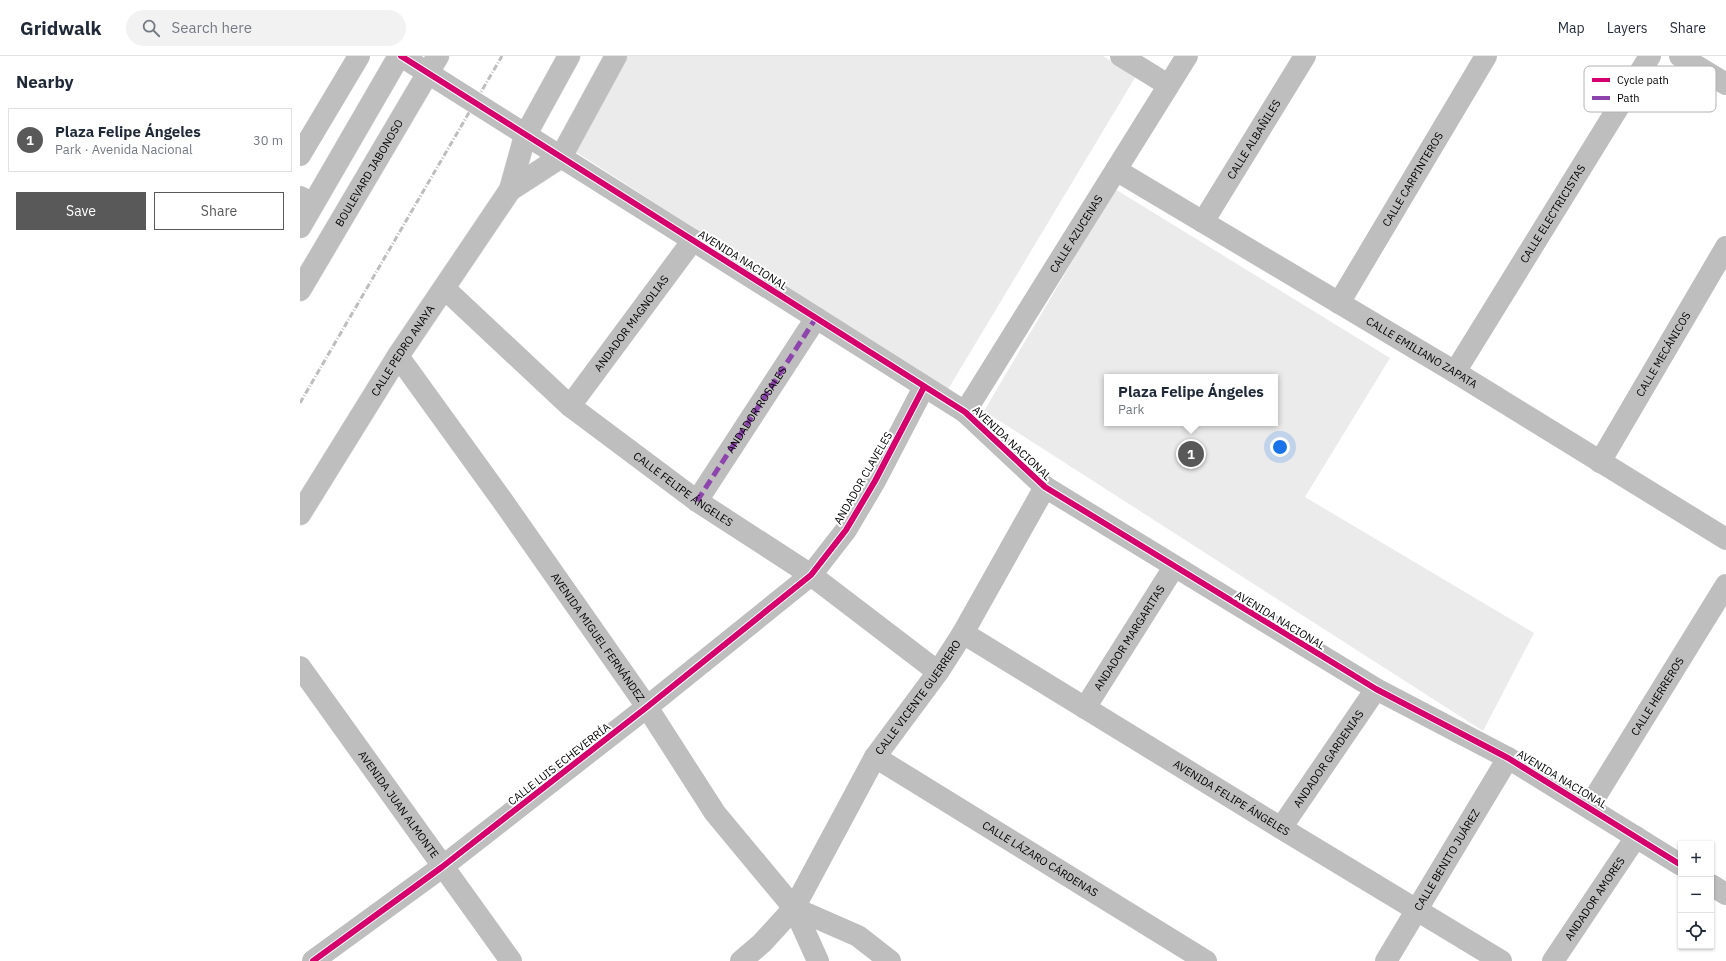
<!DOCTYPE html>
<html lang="en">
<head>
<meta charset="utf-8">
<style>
	:root { --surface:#fff; --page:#f2f2f3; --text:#1f2937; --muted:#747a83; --line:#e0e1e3; --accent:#595959 }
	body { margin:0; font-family:"IBM Plex Sans",sans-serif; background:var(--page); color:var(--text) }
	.controls { position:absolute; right:12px; bottom:12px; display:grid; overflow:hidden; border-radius:0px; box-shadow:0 1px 3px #0004 }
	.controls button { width:36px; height:36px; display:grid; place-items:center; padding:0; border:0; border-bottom:1px solid var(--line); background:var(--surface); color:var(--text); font:20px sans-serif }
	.you { position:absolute; left:980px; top:391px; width:14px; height:14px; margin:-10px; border:3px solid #fff; border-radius:50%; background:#1a73e8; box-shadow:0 0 0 6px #1a73e833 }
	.badge { display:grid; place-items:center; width:26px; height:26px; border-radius:50%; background:var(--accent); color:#fff; font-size:13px; font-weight:700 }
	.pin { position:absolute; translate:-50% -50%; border:2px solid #fff; box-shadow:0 1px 4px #0006 }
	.popup { position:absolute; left:804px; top:318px; width:174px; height:52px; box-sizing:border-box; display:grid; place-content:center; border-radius:0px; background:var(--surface); filter:drop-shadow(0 1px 3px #0005); font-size:13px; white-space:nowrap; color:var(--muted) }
	.popup b { font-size:15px; color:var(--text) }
	.popup::after { content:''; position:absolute; left:50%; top:100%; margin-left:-8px; border:8px solid transparent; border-top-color:var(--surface) }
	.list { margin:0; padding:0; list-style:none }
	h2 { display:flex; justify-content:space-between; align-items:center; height:52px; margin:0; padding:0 16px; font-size:17px }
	h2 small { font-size:13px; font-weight:400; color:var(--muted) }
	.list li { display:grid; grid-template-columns:26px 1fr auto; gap:12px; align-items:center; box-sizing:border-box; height:64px; margin:0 8px 8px; padding:0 8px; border:1px solid var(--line); border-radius:0px }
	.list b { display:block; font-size:15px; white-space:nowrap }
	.list p { margin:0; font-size:13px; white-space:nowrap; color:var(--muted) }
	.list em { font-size:13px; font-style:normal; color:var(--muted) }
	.actions { display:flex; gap:8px; padding:12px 16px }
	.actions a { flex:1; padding:9px 0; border:1px solid var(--accent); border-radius:0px; text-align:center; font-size:14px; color:var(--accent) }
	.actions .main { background:var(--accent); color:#fff }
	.icon { flex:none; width:22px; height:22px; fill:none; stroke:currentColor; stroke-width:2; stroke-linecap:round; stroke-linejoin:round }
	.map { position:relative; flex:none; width:1426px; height:905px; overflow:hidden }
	header { display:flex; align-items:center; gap:24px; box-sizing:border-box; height:56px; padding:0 20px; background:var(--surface); border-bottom:1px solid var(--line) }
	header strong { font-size:19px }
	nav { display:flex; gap:22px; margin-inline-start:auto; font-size:14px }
	.search { width:280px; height:36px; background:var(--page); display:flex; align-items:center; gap:10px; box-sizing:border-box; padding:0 14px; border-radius:22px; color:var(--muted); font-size:15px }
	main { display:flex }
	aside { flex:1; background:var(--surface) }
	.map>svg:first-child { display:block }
</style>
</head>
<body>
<header>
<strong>Gridwalk</strong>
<div class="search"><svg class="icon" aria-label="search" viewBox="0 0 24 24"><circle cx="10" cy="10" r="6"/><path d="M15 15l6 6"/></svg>Search here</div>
<nav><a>Map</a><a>Layers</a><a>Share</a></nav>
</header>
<main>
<aside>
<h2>Nearby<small></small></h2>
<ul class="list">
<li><span class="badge">1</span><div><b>Plaza Felipe Ángeles</b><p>Park · Avenida Nacional</p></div><em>30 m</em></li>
</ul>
<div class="actions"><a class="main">Save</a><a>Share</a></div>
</aside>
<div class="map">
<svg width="1426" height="905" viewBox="0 0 1426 905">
	<rect width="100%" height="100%" fill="#fff"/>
	<g fill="#ebebeb" fill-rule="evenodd">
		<polygon points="328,0 803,0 836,20 647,335 276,96"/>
		<path d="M 815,133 L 1090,302 L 1005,441 L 1234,577 L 1183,675 L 684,355 ZM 807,321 L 975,321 L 975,367 L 807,367 Z"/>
	</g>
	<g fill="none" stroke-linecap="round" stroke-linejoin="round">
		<g stroke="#dbdbdb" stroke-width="23">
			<g id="major">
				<polyline points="210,134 261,101 316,0"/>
				<polyline points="0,171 99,0"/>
				<path id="s19" d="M 0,234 L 138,0"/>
				<path id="s20" d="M 0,458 L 98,300 L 210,134 L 225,80 L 269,0"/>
			</g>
		</g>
		<g stroke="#bebebe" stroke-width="22">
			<polyline points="101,0 665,356 745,431 1076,633 1208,702 1381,809"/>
			<polyline points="821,0 868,29"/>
			<polyline points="1380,0 1426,28"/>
			<polyline points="0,99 59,0"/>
			<path id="s1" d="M 816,114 L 1155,316 L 1426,483"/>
			<polyline points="0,141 13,148"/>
			<path id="s2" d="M 903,166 L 1005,0"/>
			<path id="s3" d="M 144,232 L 270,350 L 397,445 L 511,519 L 638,616"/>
			<path id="s4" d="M 1039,247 L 1186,0"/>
			<path id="s5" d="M 98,300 L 202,444 L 347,651 L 415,757 L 494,852 L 518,905"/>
			<path id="s6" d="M 1155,316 L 1350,0"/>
			<path id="s7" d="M 270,350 L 393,184"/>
			<path id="s8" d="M 665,356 L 887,0"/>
			<path id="s9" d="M 1300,406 L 1426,191"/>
			<polyline points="397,445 516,262"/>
			<path id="s10" d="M 663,577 L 981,772 L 1201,905"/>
			<path id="s11" d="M 0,611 L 211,905"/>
			<path id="s12" d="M 785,652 L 874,511"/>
			<path id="s13" d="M 575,701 L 906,905"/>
			<path id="s14" d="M 1289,751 L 1426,529"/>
			<path id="s15" d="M 981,772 L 1076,633"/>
			<polyline points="1411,829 1426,838"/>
			<polyline points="494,852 558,880 590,905"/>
			<polyline points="13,905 142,811 347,651 511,519 546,474 575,425 624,331"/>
			<path id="s16" d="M 441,905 L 462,887 L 494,852 L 575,701 L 638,616 L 663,577 L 745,431"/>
			<path id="s17" d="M 1086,905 L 1208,702"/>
			<path id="s18" d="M 1253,905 L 1336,781"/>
		</g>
		<use href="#major" stroke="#bebebe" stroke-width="22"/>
		<polyline stroke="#bebebe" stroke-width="3" stroke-dasharray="6 2 1 2" stroke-linecap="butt" points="0,347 202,0"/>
		<path stroke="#8e44ad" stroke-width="5" stroke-dasharray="10 5" stroke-linecap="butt" id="s21" d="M 397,445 L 516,262"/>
		<g stroke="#fff" stroke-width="8">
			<g id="cycleway">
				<polyline points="101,0 665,356 745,431 1076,633 1208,702 1381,809"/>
				<polyline points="13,905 142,811 347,651 511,519 546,474 575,425 624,331"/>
			</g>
		</g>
		<use href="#cycleway" stroke="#d6006c" stroke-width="6"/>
	</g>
	<g text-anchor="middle" stroke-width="4" stroke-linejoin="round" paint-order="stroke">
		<g font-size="11" fill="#000" stroke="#fff">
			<text dy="4" stroke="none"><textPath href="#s2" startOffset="97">CALLE ALBAÑILES</textPath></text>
			<text dy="4" stroke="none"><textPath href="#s19" startOffset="136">BOULEVARD JABONOSO</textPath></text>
			<text dy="4" stroke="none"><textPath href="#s4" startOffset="144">CALLE CARPINTEROS</textPath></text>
			<text dy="4" stroke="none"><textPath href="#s6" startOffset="186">CALLE ELECTRICISTAS</textPath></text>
			<text dy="4" stroke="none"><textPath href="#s8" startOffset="210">CALLE AZUCENAS</textPath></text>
			<text transform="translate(443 204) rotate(32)" y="4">AVENIDA NACIONAL</text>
			<text dy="4" stroke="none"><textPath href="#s7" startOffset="103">ANDADOR MAGNOLIAS</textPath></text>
			<text dy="4" stroke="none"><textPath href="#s20" startOffset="193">CALLE PEDRO ANAYA</textPath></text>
			<text dy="4" stroke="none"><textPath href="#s1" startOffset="356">CALLE EMILIANO ZAPATA</textPath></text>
			<text dy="4" stroke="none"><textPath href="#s9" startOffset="125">CALLE MECÁNICOS</textPath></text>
			<text dy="4" stroke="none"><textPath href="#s21" startOffset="109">ANDADOR ROSALES</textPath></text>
			<text transform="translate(712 387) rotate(43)" y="4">AVENIDA NACIONAL</text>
			<text transform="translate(563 422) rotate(-60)" y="4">ANDADOR CLAVELES</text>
			<text dy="4" stroke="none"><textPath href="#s3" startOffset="313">CALLE FELIPE ÁNGELES</textPath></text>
			<text transform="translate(980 564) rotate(31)" y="4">AVENIDA NACIONAL</text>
			<text dy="4" stroke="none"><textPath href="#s5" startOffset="345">AVENIDA MIGUEL FERNÁNDEZ</textPath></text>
			<text dy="4" stroke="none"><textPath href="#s12" startOffset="83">ANDADOR MARGARITAS</textPath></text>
			<text dy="4" stroke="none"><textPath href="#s14" startOffset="130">CALLE HERREROS</textPath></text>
			<text dy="4" stroke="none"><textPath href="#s16" startOffset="320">CALLE VICENTE GUERRERO</textPath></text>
			<text dy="4" stroke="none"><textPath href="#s15" startOffset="84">ANDADOR GARDENIAS</textPath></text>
			<text transform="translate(259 708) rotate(-38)" y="4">CALLE LUIS ECHEVERRÍA</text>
			<text transform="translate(1262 723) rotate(31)" y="4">AVENIDA NACIONAL</text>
			<text dy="4" stroke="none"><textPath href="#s10" startOffset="315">AVENIDA FELIPE ÁNGELES</textPath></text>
			<text dy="4" stroke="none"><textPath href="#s11" startOffset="169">AVENIDA JUAN ALMONTE</textPath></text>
			<text dy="4" stroke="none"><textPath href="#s13" startOffset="194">CALLE LÁZARO CÁRDENAS</textPath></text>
			<text dy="4" stroke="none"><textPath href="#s17" startOffset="118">CALLE BENITO JUÁREZ</textPath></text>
			<text dy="4" stroke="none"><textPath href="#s18" startOffset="75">ANDADOR AMORES</textPath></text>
		</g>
	</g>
	<rect x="1284" y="10" width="132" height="46" rx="6" fill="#fff" stroke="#b2b2b2" stroke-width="1"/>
	<rect x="1292" y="22" width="18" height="4" fill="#d6006c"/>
	<rect x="1292" y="40" width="18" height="4" fill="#8e44ad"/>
	<g font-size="11" fill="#000">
		<text x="1317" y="28">Cycle path</text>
		<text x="1317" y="46">Path</text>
	</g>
</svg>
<div class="controls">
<button>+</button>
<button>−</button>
<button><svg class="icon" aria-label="locate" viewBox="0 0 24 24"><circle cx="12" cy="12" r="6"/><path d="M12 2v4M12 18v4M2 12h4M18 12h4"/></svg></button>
</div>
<div class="you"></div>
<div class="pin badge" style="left:891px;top:398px">1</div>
<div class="popup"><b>Plaza Felipe Ángeles</b>Park</div>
</div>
</main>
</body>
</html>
